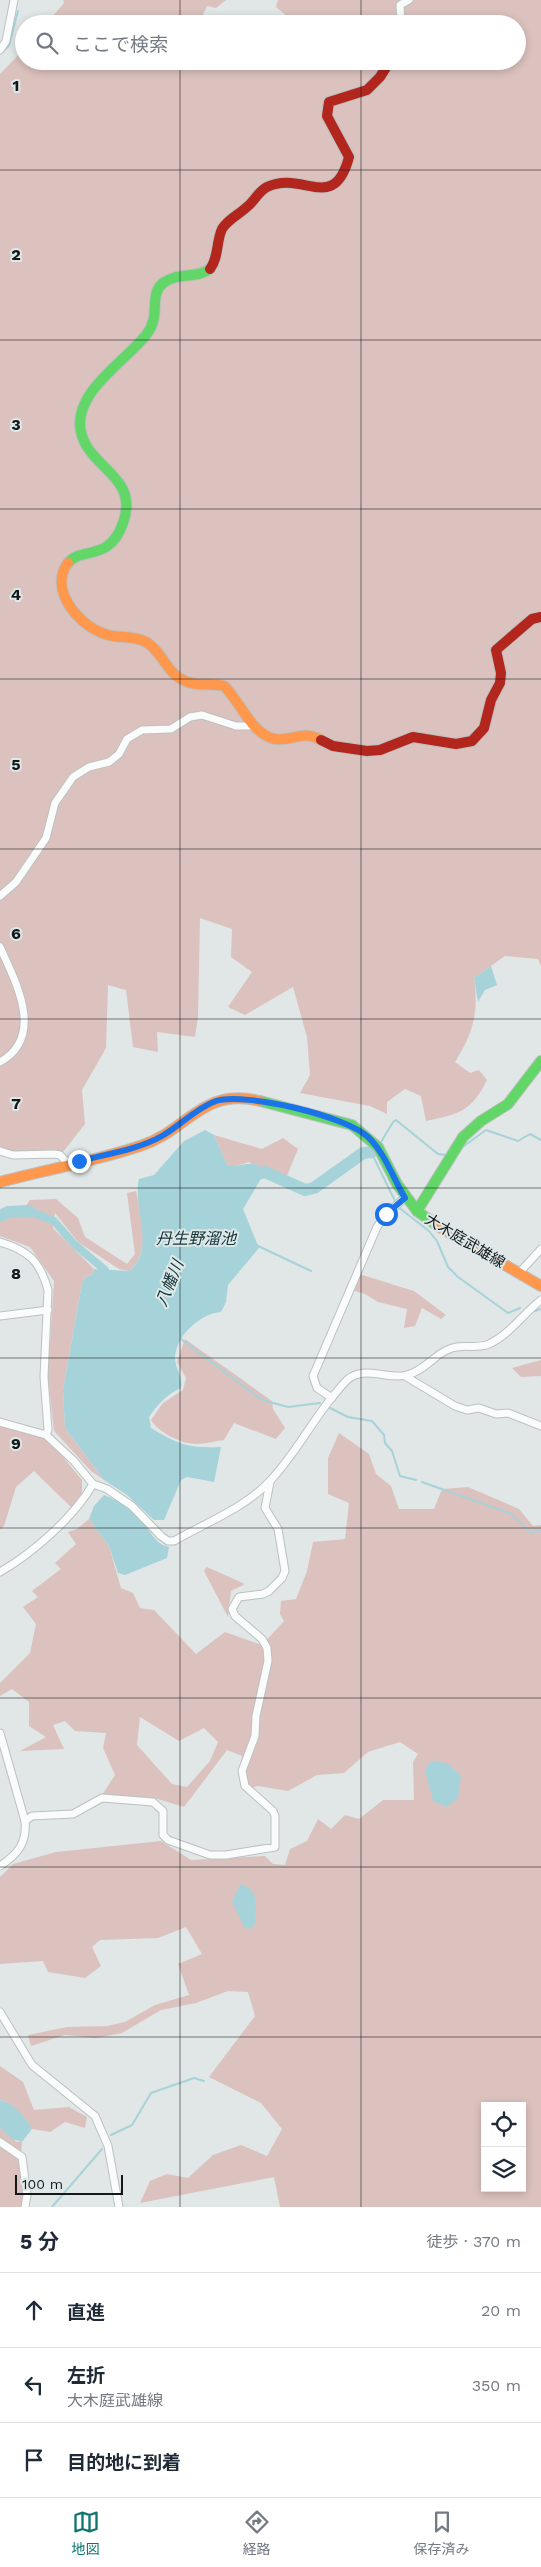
<!DOCTYPE html>
<html lang="ja">
<head>
<meta charset="utf-8">
<style>
	:root { --surface:#fff; --page:#f6f6f7; --text:#1f2937; --muted:#747a83; --line:#e0e1e3; --accent:#0f766e }
	body { margin:0; font-family:"Work Sans","Noto Sans JP",sans-serif; background:var(--page); color:var(--text) }
	.controls { position:absolute; right:15px; bottom:15px; display:grid; overflow:hidden; border-radius:0px; box-shadow:0 2px 8px #0003 }
	.controls button { width:45px; height:45px; display:grid; place-items:center; padding:0; border:0; border-bottom:1px solid var(--line); background:var(--surface); color:var(--text); font:25px sans-serif }
	.scale { position:absolute; left:15px; bottom:12px; width:108px; box-sizing:border-box; padding-left:5px; border:2px solid #141818; border-top:0; font-size:14px; line-height:18px; white-space:nowrap; color:#141818; -webkit-text-stroke:4px #dee8e9; paint-order:stroke }
	.stop { position:absolute; width:15px; height:15px; margin:-11px; border:4px solid #1a73e8; border-radius:50%; background:#fff }
	.stop.end { background:#1a73e8; border-color:#fff; box-shadow:0 1px 5px #0008 }
	.list { margin:0; padding:0; list-style:none }
	h2 { display:flex; justify-content:space-between; align-items:center; height:65px; margin:0; padding:0 20px; font-size:21px }
	h2 small { font-size:16px; font-weight:400; color:var(--muted) }
	.list li { display:grid; grid-template-columns:32px 1fr auto; gap:15px; align-items:center; box-sizing:border-box; height:75px; padding:0 20px; border-top:1px solid var(--line) }
	.list b { display:block; font-size:19px; white-space:nowrap }
	.list p { margin:0; font-size:16px; white-space:nowrap; color:var(--muted) }
	.list em { font-size:16px; font-style:normal; color:var(--muted) }
	.icon { flex:none; width:28px; height:28px; fill:none; stroke:currentColor; stroke-width:2; stroke-linecap:round; stroke-linejoin:round }
	.map { position:relative; flex:none; width:541px; height:2207px; overflow:hidden }
	.search { position:absolute; background:var(--surface); box-shadow:0 2px 8px #0003; left:15px; right:15px; top:15px; height:55px; display:flex; align-items:center; gap:12px; box-sizing:border-box; padding:0 18px; border-radius:28px; color:var(--muted); font-size:19px }
	.sheet { height:290px; background:var(--surface) }
	nav { display:flex; justify-content:space-around; align-items:center; box-sizing:border-box; height:70px; border-top:1px solid var(--line); background:var(--surface); font-size:14px; color:var(--muted) }
	nav a { display:grid; justify-items:center; gap:2px }
	nav .on { color:var(--accent) }
	.map>svg:first-child { display:block }
</style>
</head>
<body>
<div class="map">
<svg width="541" height="2207" viewBox="0 0 541 2207">
	<rect width="100%" height="100%" fill="#e1e6e6"/>
	<g fill="#dcc2be" fill-rule="evenodd">
		<polygon points="63,0 226,0 216,8 207,6 201,19 204,24 46,24 64,3"/>
		<path d="M 278,0 L 541,0 L 541,966 L 538,959 L 505,956 L 474,978 C 479,1013 473,1033 455,1062 L 470,1073 L 479,1070 L 487,1080 C 471,1112 459,1114 426,1121 L 421,1096 L 405,1089 L 387,1102 L 387,1114 L 370,1106 L 300,1093 L 310,1075 L 307,1037 L 293,987 L 245,1015 L 228,1007 L 252,972 L 231,957 L 232,929 L 200,918 L 198,1017 L 195,1037 L 157,1032 L 158,1052 L 133,1047 L 126,990 L 108,985 L 106,1048 L 82,1090 L 85,1124 L 63,1152 L 0,1153 L 0,74 L 24,49 L 24,61 L 517,61 L 517,24 L 296,24 L 276,7 Z"/>
		<polygon points="214,1135 262,1149 283,1138 298,1149 284,1183 264,1176 265,1173 249,1162 233,1167 227,1165"/>
		<path d="M 136,1191 C 141,1216 152,1253 129,1271 L 119,1269 L 78,1242 L 55,1213 L 53,1228 L 94,1269 L 93,1274 L 86,1277 L 82,1283 L 63,1390 L 65,1428 L 104,1480 L 91,1471 L 54,1431 L 48,1376 L 54,1281 L 30,1247 L 0,1236 L 0,1213 L 25,1207 L 30,1200 L 56,1199 L 78,1218 L 85,1237 L 127,1264 L 135,1254 L 127,1193 Z"/>
		<polygon points="359,1274 414,1291 446,1315 441,1319 422,1308 415,1326 404,1328 407,1309 378,1302 365,1294 352,1290"/>
		<path d="M 185,1339 L 272,1401 L 273,1409 L 285,1428 L 276,1439 L 234,1423 L 224,1440 C 215,1441 205,1444 196,1444 C 181,1444 158,1432 151,1420 L 163,1403 L 183,1390 L 186,1378 L 177,1362 Z"/>
		<polygon points="541,1360 541,1376 521,1377 512,1368"/>
		<polygon points="0,1426 49,1440 82,1480 82,1493 71,1507 34,1471 16,1487 4,1526 0,1529"/>
		<path d="M 339,1433 L 369,1454 L 376,1474 L 391,1486 L 399,1509 L 434,1509 L 442,1489 L 468,1487 L 519,1509 L 533,1526 L 541,1525 L 541,2207 L 280,2207 L 274,2177 L 140,2203 L 150,2181 L 167,2174 L 188,2178 L 213,2155 L 241,2145 L 267,2156 L 282,2129 L 261,2103 L 209,2077 L 255,2016 L 248,1992 L 228,1991 L 196,2003 L 161,2010 L 122,2033 L 96,2038 L 65,2035 L 31,2046 L 28,2035 L 67,2027 L 107,2026 L 125,2022 L 155,2005 L 189,1995 L 178,1964 L 202,1954 L 186,1927 L 158,1938 L 100,1940 L 92,1947 L 101,1966 L 85,1978 L 48,1972 L 43,1961 L 0,1964 L 0,1877 L 13,1864 L 56,1852 L 161,1841 L 191,1860 L 265,1856 L 273,1864 L 285,1865 L 290,1849 L 307,1841 L 318,1819 L 331,1829 L 345,1815 L 359,1819 L 383,1800 L 414,1800 L 413,1762 L 418,1754 L 400,1742 L 368,1752 L 344,1773 L 317,1775 L 288,1791 L 258,1786 L 243,1790 L 239,1773 L 242,1756 L 227,1750 L 184,1807 L 158,1799 L 102,1795 L 115,1775 L 103,1748 L 106,1733 L 75,1731 L 65,1721 L 53,1725 L 64,1749 L 20,1751 L 46,1737 L 29,1726 L 29,1702 L 12,1689 L 0,1696 L 0,1683 L 30,1653 L 36,1624 L 23,1607 L 38,1597 L 32,1591 L 61,1569 L 55,1563 L 76,1544 L 68,1532 L 77,1529 L 89,1519 L 109,1546 L 121,1588 L 133,1593 L 140,1608 L 154,1610 L 196,1654 L 225,1632 L 262,1645 L 284,1621 L 280,1614 L 281,1601 L 296,1599 L 307,1571 L 313,1542 L 345,1539 L 349,1503 L 328,1494 L 328,1458 ZM 140,1717 L 179,1741 L 204,1728 L 218,1742 L 210,1761 L 187,1787 L 172,1784 L 137,1745 ZM 485,2106 L 522,2106 L 522,2188 L 485,2188 Z"/>
		<polygon points="207,1567 245,1584 231,1591 228,1617 204,1571"/>
		<path d="M 0,2066 L 23,2082 L 34,2110 L 69,2107 L 87,2117 L 85,2128 L 65,2122 L 50,2132 L 32,2129 C 25,2117 14,2103 0,2100 Z"/>
		<path d="M 0,2128 L 17,2142 L 22,2142 C 19,2164 26,2186 23,2207 L 0,2207 Z"/>
	</g>
	<g fill="#a6d3d9">
		<polygon points="491,966 497,985 485,990 478,1002 474,978"/>
		<path d="M 205,1130 L 214,1135 L 227,1165 C 241,1169 255,1156 265,1172 L 243,1209 L 259,1248 L 228,1285 L 226,1302 L 221,1312 C 201,1313 175,1336 175,1358 C 175,1368 183,1377 181,1388 C 167,1394 158,1404 149,1417 L 151,1428 C 180,1445 187,1448 221,1447 L 214,1482 L 187,1477 L 181,1480 L 164,1520 L 154,1520 L 127,1495 L 104,1480 L 65,1428 L 63,1390 L 82,1283 L 86,1277 L 93,1274 L 94,1269 L 129,1271 C 157,1249 132,1208 139,1179 L 154,1175 L 184,1141 Z"/>
		<path d="M 104,1495 C 119,1500 134,1512 143,1523 C 152,1533 155,1544 169,1547 L 167,1558 L 125,1575 L 118,1573 L 109,1546 L 89,1519 L 94,1506 Z"/>
		<polygon points="431,1761 447,1763 461,1776 458,1798 447,1807 433,1801 425,1770"/>
		<path d="M 240,1884 C 261,1891 255,1905 255,1924 L 250,1929 L 244,1927 L 232,1902 Z"/>
		<path d="M 0,2100 C 15,2103 25,2117 32,2129 L 22,2142 L 12,2139 L 0,2128 Z"/>
	</g>
	<g fill="none" stroke-linecap="round" stroke-linejoin="round">
		<g stroke="#a6d3d9" stroke-width="2">
			<polyline points="0,54 9,46 18,11"/>
			<polyline points="381,1142 393,1122 396,1120 438,1154 446,1155"/>
			<polyline points="464,1146 486,1130 518,1141 530,1134 541,1140"/>
			<polyline points="368,1153 374,1158 396,1203"/>
			<polyline points="398,1207 429,1231 437,1241 448,1267 458,1277 508,1313 520,1308"/>
			<polyline points="256,1245 311,1271"/>
			<polyline points="535,1311 541,1309"/>
			<polyline points="181,1339 262,1400 288,1407 320,1403"/>
			<polyline points="330,1408 348,1417 372,1421 384,1435 385,1443 392,1451 400,1476 416,1480"/>
			<polyline points="422,1482 512,1514 531,1533 541,1530"/>
			<polyline points="111,2135 132,2125 151,2093 194,2078 204,2081"/>
			<polyline points="52,2207 102,2149"/>
		</g>
		<polyline stroke="#a6d3d9" stroke-width="8" points="29,1211 54,1221 74,1244 105,1270"/>
		<g stroke="#a6d3d9" stroke-width="12">
			<polyline points="250,1176 265,1172 305,1190 314,1188 363,1153 372,1152"/>
			<polyline points="0,1216 8,1212 29,1211"/>
		</g>
		<g stroke="#bcc0c0" stroke-width="9">
			<g id="street">
				<polyline points="401,24 400,5 409,0"/>
				<polyline points="0,50 6,41 14,0"/>
				<polyline points="0,896 16,882 46,838 55,803 73,777 89,767 109,762 119,754 127,739 142,730 171,729 190,717 202,715 236,726 254,726"/>
				<path d="M 0,947 C 15,981 46,1036 0,1062"/>
				<polyline points="0,1151 13,1155 54,1154 60,1155 68,1163"/>
				<path d="M 0,1242 C 28,1250 40,1261 48,1290 L 44,1377 L 48,1430 L 46,1435"/>
				<polyline points="519,1273 541,1249"/>
				<polyline points="0,1316 48,1310"/>
				<polyline points="405,1376 455,1406 467,1410 479,1408 496,1414 508,1413 541,1426"/>
				<polyline points="332,1398 317,1388 313,1376 377,1227 386,1214 405,1198"/>
				<path d="M 0,1422 L 46,1435 L 74,1461 L 93,1484 L 107,1489 L 132,1506 L 161,1536 L 168,1541 L 174,1541 C 205,1523 245,1508 270,1481 C 294,1456 311,1423 333,1396 C 339,1390 344,1381 351,1377 C 369,1367 390,1380 407,1375 C 423,1371 432,1358 445,1351 C 461,1342 476,1350 489,1344 C 509,1335 524,1313 541,1300"/>
				<path d="M 0,1572 C 33,1553 74,1517 93,1484"/>
				<path d="M 0,1733 L 25,1821 C 27,1843 18,1854 0,1866"/>
				<polyline points="25,1821 32,1816 73,1814 102,1798 153,1802 163,1811 163,1835 168,1840 210,1855 226,1855 275,1847 275,1816 273,1811 245,1786 242,1771 255,1736 256,1716 268,1661 267,1648 262,1639 235,1616 232,1609 239,1597 263,1594 269,1591 282,1578 285,1571 278,1529 265,1508 270,1482"/>
				<polyline points="0,2012 32,2065 95,2116 108,2146 119,2207"/>
				<polyline points="0,2142 22,2157 27,2195 25,2207"/>
			</g>
		</g>
		<g stroke="#bcc0c0" stroke-width="12">
			<g id="fast">
				<path d="M 68,563 C 81,546 109,563 123,523 C 140,476 89,469 81,432 C 72,393 125,362 146,335 C 162,316 148,295 163,283 C 177,272 196,279 210,269"/>
				<polyline points="260,1101 352,1125 378,1147 397,1184 417,1211 438,1226"/>
				<polyline points="417,1211 463,1137 481,1121 508,1104 541,1061"/>
			</g>
		</g>
		<g stroke="#bcc0c0" stroke-width="12">
			<g id="slow">
				<path d="M 68,563 C 48,589 79,626 105,634 C 118,639 133,635 146,642 C 162,651 166,672 183,680 C 195,687 211,683 224,686 C 240,701 252,735 275,739 C 293,742 302,729 321,740"/>
				<path d="M 0,1182 C 46,1170 95,1161 140,1146 C 188,1131 201,1087 260,1101"/>
				<polyline points="438,1226 541,1286"/>
			</g>
		</g>
		<g stroke="#bcc0c0" stroke-width="12">
			<g id="jam">
				<path d="M 210,269 C 219,257 216,242 222,229 C 228,219 240,214 248,206 C 255,200 259,191 267,187 C 303,170 334,214 349,157 L 327,116 L 329,102 L 367,90 L 380,77 L 390,61"/>
				<polyline points="321,740 333,746 367,751 380,750 413,737 456,744 472,741 484,728 491,700 500,683 501,673 496,650 532,619 541,617"/>
			</g>
		</g>
		<use href="#street" stroke="#fafbfb" stroke-width="7"/>
		<use href="#fast" stroke="#63d668" stroke-width="10"/>
		<use href="#slow" stroke="#ff974d" stroke-width="10"/>
		<use href="#jam" stroke="#b3261e" stroke-width="10"/>
	</g>
	<g fill="none" stroke-linecap="round" stroke-linejoin="round">
		<path stroke="#1a73e8" stroke-width="6" d="M 79,1161 C 107,1154 137,1150 162,1136 C 180,1126 196,1108 216,1101 C 245,1092 346,1116 368,1137 C 385,1153 393,1178 405,1198 L 386,1214"/>
	</g>
	<path fill="none" stroke="#141818" stroke-width="1" stroke-opacity="0.55" d="M 180,0 L 180,24M 361,0 L 361,24M 180,61 L 180,2207M 361,61 L 361,2207M 0,170 L 541,170M 0,340 L 541,340M 0,509 L 541,509M 0,679 L 541,679M 0,849 L 541,849M 0,1019 L 541,1019M 0,1188 L 541,1188M 0,1358 L 541,1358M 0,1528 L 541,1528M 0,1698 L 541,1698M 0,1867 L 541,1867M 0,2037 L 541,2037"/>
	<g text-anchor="middle" stroke-width="4" stroke-linejoin="round" paint-order="stroke">
		<g font-size="15" fill="#141818" stroke="#dee8e9">
			<text transform="translate(465 1241) rotate(31)" y="5">大木庭武雄線</text>
		</g>
		<g font-size="16" font-style="italic" fill="#123236" stroke="#dee8e9">
			<text x="196" y="1244">丹生野溜池</text>
			<text transform="translate(169 1283) rotate(-68)" y="6">八幡川</text>
		</g>
	</g>
	<g font-size="16" text-anchor="middle" font-weight="bold" fill="#141818" stroke="#dee8e9" stroke-width="4" stroke-linejoin="round" paint-order="stroke">
		<text x="16" y="91">1</text>
		<text x="16" y="260">2</text>
		<text x="16" y="430">3</text>
		<text x="16" y="600">4</text>
		<text x="16" y="770">5</text>
		<text x="16" y="939">6</text>
		<text x="16" y="1109">7</text>
		<text x="16" y="1279">8</text>
		<text x="16" y="1449">9</text>
	</g>
</svg>
<div class="controls">
<button><svg class="icon" aria-label="locate" viewBox="0 0 24 24"><circle cx="12" cy="12" r="6"/><path d="M12 2v4M12 18v4M2 12h4M18 12h4"/></svg></button>
<button><svg class="icon" aria-label="layers" viewBox="0 0 24 24"><path d="M12 4l9 5-9 5-9-5zM3 14l9 5 9-5"/></svg></button>
</div>
<div class="scale">100 m</div>
<div class="stop" style="left:386px;top:1214px"></div>
<div class="stop end" style="left:79px;top:1161px"></div>
<div class="search"><svg class="icon" aria-label="search" viewBox="0 0 24 24"><circle cx="10" cy="10" r="6"/><path d="M15 15l6 6"/></svg>ここで検索</div>
</div>
<section class="sheet">
<h2>5 分<small>徒歩 · 370 m</small></h2>
<ul class="list">
<li><svg class="icon" aria-label="ahead" viewBox="0 0 24 24"><path d="M12 20V5M6 11l6-6 6 6"/></svg><div><b>直進</b></div><em>20 m</em></li>
<li><svg class="icon" aria-label="left" viewBox="0 0 24 24"><path d="M17 20v-9H6M10 6l-5 5 5 5"/></svg><div><b>左折</b><p>大木庭武雄線</p></div><em>350 m</em></li>
<li><svg class="icon" aria-label="arrive" viewBox="0 0 24 24"><path d="M6 21V4h12l-3 4 3 4H6"/></svg><div><b>目的地に到着</b></div></li>
</ul>
</section>
<nav>
<a class="on"><svg class="icon" aria-label="map" viewBox="0 0 24 24"><path d="M3 6l6-2 6 2 6-2v14l-6 2-6-2-6 2zM9 4v14M15 6v14"/></svg>地図</a>
<a><svg class="icon" aria-label="directions" viewBox="0 0 24 24"><path d="M12 3l9 9-9 9-9-9zM9 14v-3h6M13 9l2 2-2 2"/></svg>経路</a>
<a><svg class="icon" aria-label="saved" viewBox="0 0 24 24"><path d="M7 4h10v16l-5-4-5 4z"/></svg>保存済み</a>
</nav>
</body>
</html>
